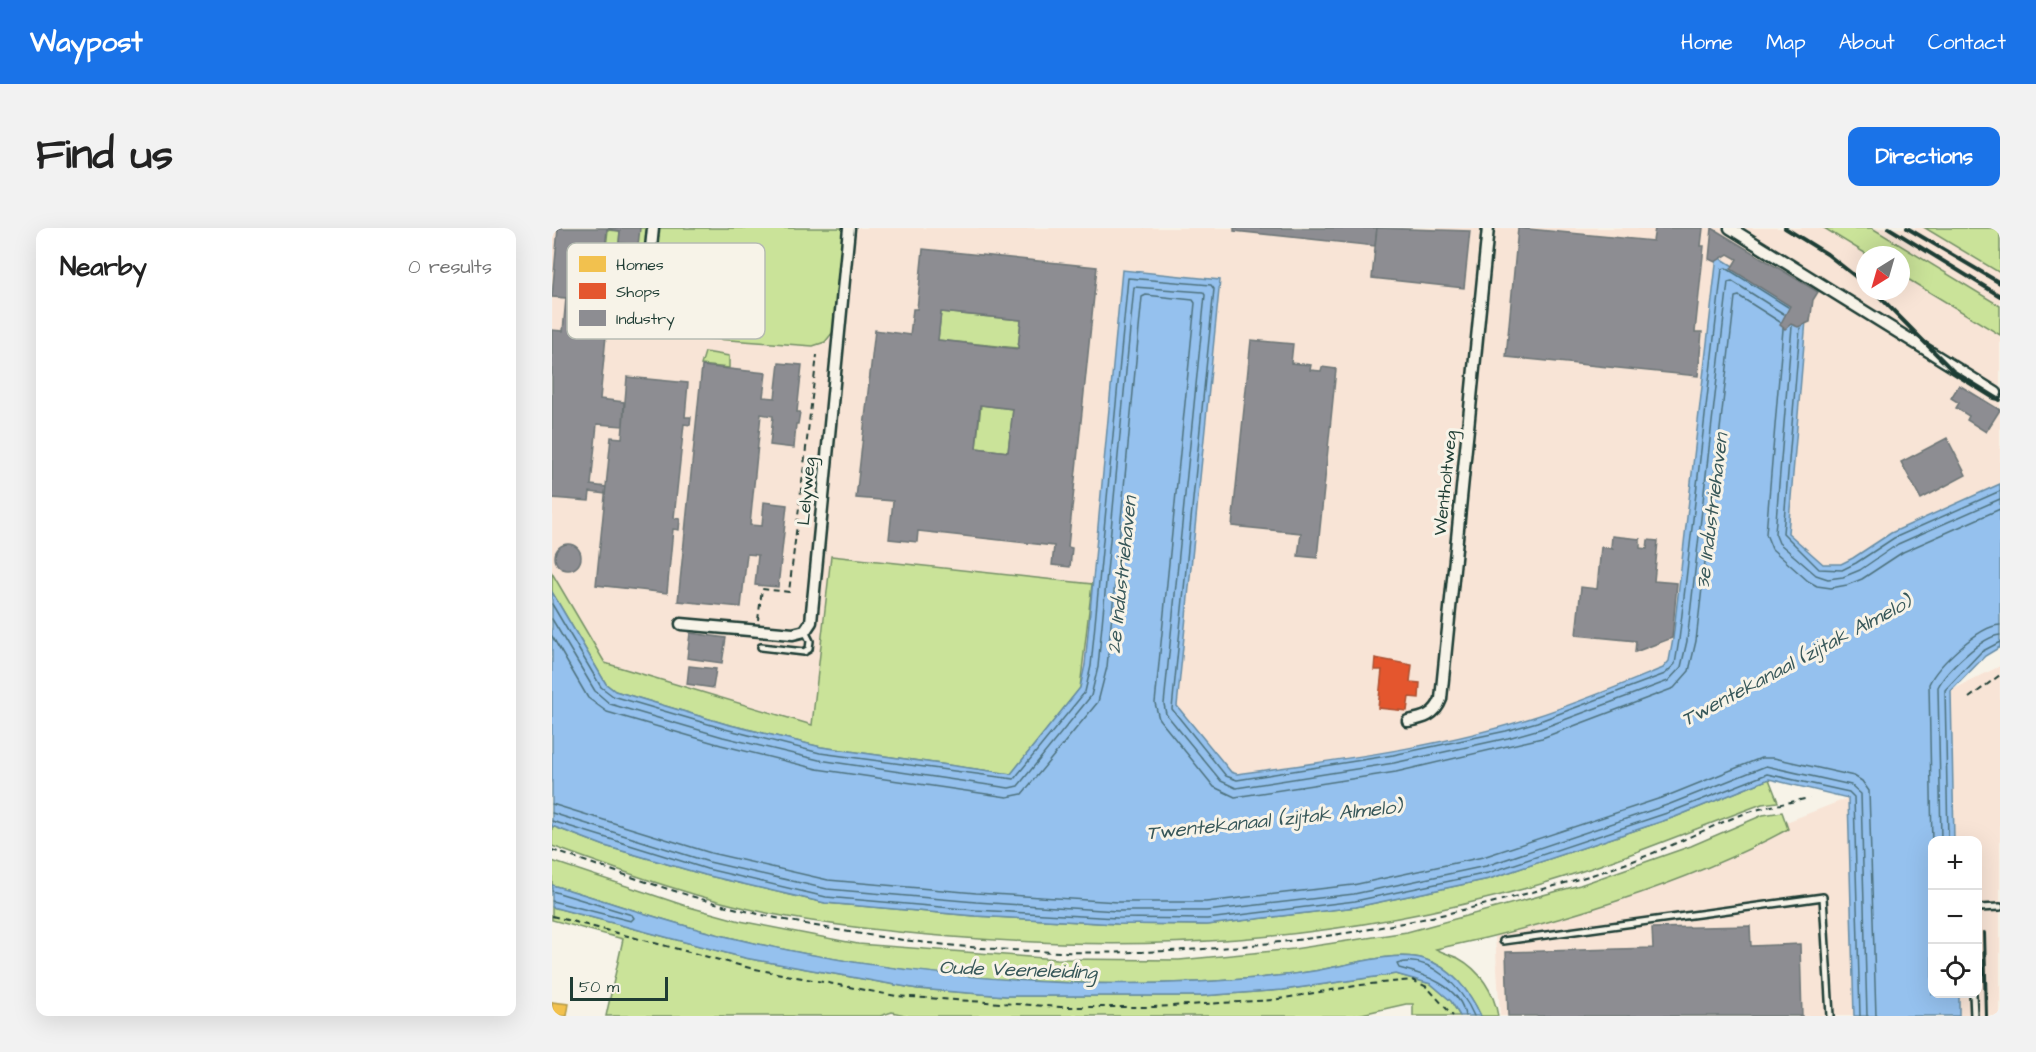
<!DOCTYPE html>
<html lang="en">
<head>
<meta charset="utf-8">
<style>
	:root { --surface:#fff; --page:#f2f2f2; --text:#222; --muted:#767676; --line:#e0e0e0; --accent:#1a73e8 }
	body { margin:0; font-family:"Architects Daughter",sans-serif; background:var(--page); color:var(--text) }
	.controls { position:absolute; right:18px; bottom:18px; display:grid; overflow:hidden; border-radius:12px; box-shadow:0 6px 24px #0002 }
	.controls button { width:54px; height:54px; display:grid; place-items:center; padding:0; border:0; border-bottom:2px solid var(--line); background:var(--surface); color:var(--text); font:30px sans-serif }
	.compass { position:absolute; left:1304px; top:18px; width:54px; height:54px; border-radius:50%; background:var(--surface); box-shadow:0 6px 24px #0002; rotate:217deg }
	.scale { position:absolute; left:18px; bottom:15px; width:98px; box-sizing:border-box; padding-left:6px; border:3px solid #1f3d34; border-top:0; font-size:16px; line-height:21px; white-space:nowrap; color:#1f3d34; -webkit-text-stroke:4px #f7f3e8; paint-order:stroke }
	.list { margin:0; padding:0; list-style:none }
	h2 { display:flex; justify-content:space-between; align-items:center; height:78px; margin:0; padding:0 24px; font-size:26px }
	h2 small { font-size:20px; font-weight:400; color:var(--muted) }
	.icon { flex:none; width:33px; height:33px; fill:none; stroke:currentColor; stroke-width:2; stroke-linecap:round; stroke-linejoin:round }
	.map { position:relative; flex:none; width:1448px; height:788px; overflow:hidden; border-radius:12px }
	header { display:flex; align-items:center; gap:36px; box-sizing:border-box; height:84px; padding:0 30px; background:var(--accent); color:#fff }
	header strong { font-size:28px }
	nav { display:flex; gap:33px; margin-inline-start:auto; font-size:21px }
	.intro { display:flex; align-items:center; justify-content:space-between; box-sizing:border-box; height:144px; padding:0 36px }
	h1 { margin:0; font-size:42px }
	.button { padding:15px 27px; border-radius:12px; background:var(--accent); color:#fff; font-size:21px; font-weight:700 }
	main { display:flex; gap:36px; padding:0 36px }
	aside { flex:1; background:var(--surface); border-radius:12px; box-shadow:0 6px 24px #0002 }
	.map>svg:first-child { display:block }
</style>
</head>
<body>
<header>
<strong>Waypost</strong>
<nav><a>Home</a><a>Map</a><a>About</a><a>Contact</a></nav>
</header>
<div class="intro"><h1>Find us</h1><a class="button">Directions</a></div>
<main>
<aside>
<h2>Nearby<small>0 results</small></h2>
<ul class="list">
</ul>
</aside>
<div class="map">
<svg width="1448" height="788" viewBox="0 0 1448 788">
	<rect width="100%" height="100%" fill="#f7f3e8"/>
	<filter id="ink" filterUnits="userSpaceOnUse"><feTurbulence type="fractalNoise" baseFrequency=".0167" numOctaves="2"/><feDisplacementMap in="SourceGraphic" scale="12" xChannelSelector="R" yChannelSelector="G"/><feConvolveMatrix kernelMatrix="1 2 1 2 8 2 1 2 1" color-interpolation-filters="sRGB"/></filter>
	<g filter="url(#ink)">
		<g fill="#f8e4d6" fill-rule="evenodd">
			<path d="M 0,0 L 1448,0 L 1448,297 L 983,521 L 541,572 L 316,526 L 0,428 ZM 1313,27 L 1349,27 L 1349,63 L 1313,63 Z"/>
			<path d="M 1448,438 L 1448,788 L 948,788 L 943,708 L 1296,570 L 1398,463 ZM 1380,612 L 1426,612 L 1426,766 L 1380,766 Z"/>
		</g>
		<g fill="#cae399" stroke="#749066" stroke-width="1.5">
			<path d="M 88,0 L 97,0 L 85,99 C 74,106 49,101 38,95 L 38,76 L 48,73 L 56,2 L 68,3 L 67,15 Z"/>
			<polygon points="105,0 292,0 281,104 273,114 261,118 135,109 120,106 98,80"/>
			<polygon points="1272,0 1320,0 1448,78 1448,107 1349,47 1349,27 1316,27"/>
			<polygon points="1373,0 1448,0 1448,45"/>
			<polygon points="389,84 469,92 466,120 386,112"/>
			<polygon points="153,124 177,128 177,140 149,137"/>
			<polygon points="429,177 461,181 456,224 424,220"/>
			<polygon points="279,328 540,356 528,460 459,546 269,519 174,496 63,463 54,456 0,364 0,345 53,435 260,497"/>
			<path d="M 1217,551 L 1226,574 L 1210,576 C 1131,605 1056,638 975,660 C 782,714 598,725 400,709 C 339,704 280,698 220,686 C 145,671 72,644 0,618 L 0,598 L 53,618 L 153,647 L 273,675 L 423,688 L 565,696 L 655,697 L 804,679 L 937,651 L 1123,589 Z"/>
			<path d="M 1230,584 L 1236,601 C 1133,657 1000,697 884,721 C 891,725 899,727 906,730 C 928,742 942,764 946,788 L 929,788 C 918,764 899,739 872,731 C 843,722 793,738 762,743 C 724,749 685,752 646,754 C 486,761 323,745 168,707 C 111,693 56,673 0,657 L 0,633 L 137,679 L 188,693 L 306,716 L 505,731 L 627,732 L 742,721 L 855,704 L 1028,657 L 1139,618 L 1211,587 Z"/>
			<polygon points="0,679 193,730 366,761 454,768 650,768 731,762 844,746 879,756 899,773 908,788 861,788 861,776 854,776 801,788 357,788 340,784 328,788 54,788 71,711 0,692"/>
		</g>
		<g fill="#95c1ee" stroke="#668ca4" stroke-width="1.5">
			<path d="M 1165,28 L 1252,82 L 1254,92 L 1236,305 L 1271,336 L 1289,336 L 1301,330 L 1339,305 L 1448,256 L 1448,419 L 1433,428 L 1399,463 L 1402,612 L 1380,612 L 1380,766 L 1407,766 L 1407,788 L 1302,788 L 1296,570 L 1217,551 L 1123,589 L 937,651 L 804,679 L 655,697 L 565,696 L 423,688 L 273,675 L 153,647 L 53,618 L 0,598 L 0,364 L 54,456 L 63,463 L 174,496 L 269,519 L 459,546 L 528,460 L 533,437 L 570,42 L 668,52 L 625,478 L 679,544 L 685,546 C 784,532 887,520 982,489 C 1026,475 1069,457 1111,440 L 1117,433 L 1121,411 Z"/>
			<path d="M 0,657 C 56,673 111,693 168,707 C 321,745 489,761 646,754 C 685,752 724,749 762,743 C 793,738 843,722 872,731 C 899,739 918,764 929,788 L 908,788 L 899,773 L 879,756 L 844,746 L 731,762 L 650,768 L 454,768 L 366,761 L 193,730 L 0,679 Z"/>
		</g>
		<polygon fill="#f2c14e" stroke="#b39946" stroke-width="1.5" points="0,774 17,776 15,788 0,788"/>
		<polygon fill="#e4572e" stroke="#a94f30" stroke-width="1.5" points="823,430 860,437 858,454 868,455 867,470 857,469 855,483 826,480 830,442 822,442"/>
		<g fill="#8d8d92" stroke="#6c7576" stroke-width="1.5" fill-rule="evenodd">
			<polygon points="6,0 88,0 86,17 67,15 68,3 55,1 48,73 28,71 25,105 54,108 48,171 72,174 71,198 45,196 39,257 54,259 53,266 38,264 37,273 0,270 0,102 11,103 14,70 0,69"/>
			<polygon points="682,0 825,0 823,18 682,3"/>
			<polygon points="825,0 918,3 912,60 820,50"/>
			<polygon points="966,0 1101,13 1103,0 1151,0 1149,18 1152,18 1143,104 1150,104 1146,148 954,129"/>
			<polygon points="1160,0 1266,64 1261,72 1258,94 1246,99 1239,96 1233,101 1228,97 1238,78 1179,41 1185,31 1176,26 1163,34 1157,31"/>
			<path d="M 371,21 L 545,39 L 516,319 L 520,320 L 518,339 L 500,337 L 502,318 L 366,303 L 365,314 L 337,311 L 341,273 L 304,270 L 323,102 L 358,107 L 361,81 L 365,81 ZM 389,84 L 469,92 L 466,121 L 386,112 ZM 428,177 L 461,181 L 456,224 L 424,220 Z"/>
			<polygon points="699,112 741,116 739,135 759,137 758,142 769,143 770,139 784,141 765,330 746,328 749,305 680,298"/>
			<polygon points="227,135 250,137 245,184 248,184 246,196 244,196 242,220 218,217 221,188 209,186 198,297 210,298 212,274 235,277 226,359 203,357 206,327 195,326 189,379 126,373 150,138 214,145 211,169 223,170"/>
			<polygon points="75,149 136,155 133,189 139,189 138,197 132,196 122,290 128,291 127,302 121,301 115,365 44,357 59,209 70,210"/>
			<polygon points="1407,157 1448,182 1434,204 1415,192 1417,188 1404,180 1407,175 1399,170"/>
			<polygon points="1395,210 1414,247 1369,271 1349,234"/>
			<polygon points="1060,308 1088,311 1088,320 1095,321 1096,312 1106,313 1102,353 1125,355 1120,410 1083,424 1084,413 1024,407 1029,359 1045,361 1049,319 1062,321 1059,319"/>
			<circle cx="16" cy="329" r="13"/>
			<polygon points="138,405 174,410 170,435 135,430"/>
			<polygon points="137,438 164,441 161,460 135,456"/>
			<polygon points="1198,698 1199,718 1248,716 1250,788 956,788 954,724 1101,720 1100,700"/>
		</g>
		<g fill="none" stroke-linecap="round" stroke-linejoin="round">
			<g stroke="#4e727e" stroke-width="1.5">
				<polyline points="1240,98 1223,305 1227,315 1264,347 1276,351 1291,349 1308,342 1346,316 1448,271"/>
				<polyline points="1248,100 1231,305 1267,341 1290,342 1304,335 1342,310 1448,263"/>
				<polyline points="1231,101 1214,306 1220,321 1256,353 1265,358 1279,360 1295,357 1310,351 1351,324 1448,281"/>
				<polyline points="0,376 49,459 61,468 173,501 268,525 462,551 533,464 539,438 576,50 659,57 662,61 620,481 674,548 685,552 841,527 954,503 985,494 1113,446 1123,436 1127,412 1170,41 1174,40 1236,79"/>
				<polyline points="0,391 43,463 58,476 171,509 267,532 457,560 466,558 539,468 546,439 582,59 651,64 653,67 612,476 614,486 669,553 684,560 842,535 956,510 988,501 1116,453 1129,439 1135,413 1176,54 1180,53 1232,86"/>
				<polyline points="0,408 36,470 55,484 169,517 265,541 455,569 470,566 546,474 555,439 590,69 594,67 641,72 643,75 603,475 607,491 662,559 683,569 844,544 990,510 1122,460 1137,443 1144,413 1183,69 1187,68 1228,94"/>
				<polyline points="0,576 159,625 276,652 424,665 566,674 654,674 801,657 931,629 1115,568 1209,530 1222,530 1302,548 1310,553 1317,563 1324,788"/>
				<polyline points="0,585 157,634 275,661 424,674 565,683 654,683 802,666 934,638 1118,576 1214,538 1299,557 1309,566 1315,788"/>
				<polyline points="0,593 155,641 274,669 423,682 565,690 655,691 803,673 936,645 1121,583 1215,546 1297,564 1302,569 1308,788"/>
				<path d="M 1389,612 L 1386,459 C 1394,443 1431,408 1448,407"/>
				<polyline points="1396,612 1393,462 1429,424 1448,414"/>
				<path d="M 1380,617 L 1377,456 C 1386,437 1427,398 1448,397"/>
				<polyline points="0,663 80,687 82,690 79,693 0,673"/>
				<path d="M 913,788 C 909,758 871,746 847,740 L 845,736 C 878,724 911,762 922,788"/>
			</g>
			<g stroke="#1f3d34" stroke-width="10">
				<g id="lane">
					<polyline points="209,419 252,424 257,421 258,413 253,403"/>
					<polyline points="1426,680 1448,679"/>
					<polyline points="951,713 1271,669 1278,788"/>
					<polyline points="1421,766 1422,788"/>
				</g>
			</g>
			<g stroke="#1f3d34" stroke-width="15">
				<g id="street">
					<polyline points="1178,0 1444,165"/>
					<polyline points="99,20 101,0"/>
					<polyline points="129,396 241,406 253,403 259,394 297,0"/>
					<path d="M 856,493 C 872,490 883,487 889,471 L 936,0"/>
				</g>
			</g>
			<g stroke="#1f3d34" stroke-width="2" stroke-dasharray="6 4.5" stroke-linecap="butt">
				<polyline points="206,392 210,361 237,364 265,127"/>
				<polyline points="1417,470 1448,447"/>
				<path d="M 0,622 C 65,644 131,668 198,684 C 438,741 692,737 931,677 C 981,664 1032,651 1081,633 C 1119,619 1156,599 1194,585 C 1215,578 1236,575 1257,570"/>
				<polyline points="0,688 198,740 344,768 509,779 602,779 721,772 809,757 860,752 875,759 901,788"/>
			</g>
			<use href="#lane" stroke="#f7f3e8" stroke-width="5"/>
			<use href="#street" stroke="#f7f3e8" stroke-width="10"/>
			<g stroke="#1f3d34" stroke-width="4">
				<polyline points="1233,0 1275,26 1313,56"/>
				<polyline points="1337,0 1448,68"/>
				<polyline points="1355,0 1448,55"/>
				<polyline points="1322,63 1401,143 1448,172"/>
				<polyline points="1432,705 1434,788"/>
			</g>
		</g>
	</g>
	<g text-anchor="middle" stroke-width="6" stroke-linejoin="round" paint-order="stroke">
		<g font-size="18" fill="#1f3d34" stroke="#f7f3e8">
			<text transform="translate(893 255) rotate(-84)" y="6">Wentholtweg</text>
			<text transform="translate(254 263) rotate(-85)" y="6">Lelyweg</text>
		</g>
		<g font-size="20" font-style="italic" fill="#375759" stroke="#f7f3e8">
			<text transform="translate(1159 283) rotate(-83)" y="7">3e Industriehaven</text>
			<text transform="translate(569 347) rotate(-84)" y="7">2e Industriehaven</text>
			<text transform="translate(1244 432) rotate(-28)" y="7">Twentekanaal (zijtak Almelo)</text>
			<text transform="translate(722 591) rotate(-6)" y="7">Twentekanaal (zijtak Almelo)</text>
			<text transform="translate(466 741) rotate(2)" y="7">Oude Veeneleiding</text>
		</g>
	</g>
	<rect x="15" y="15" width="198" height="96" rx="9" fill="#f7f3e8" stroke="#b6bcb2" stroke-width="1.5"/>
	<rect x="27" y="28" width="27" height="16" fill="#f2c14e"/>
	<rect x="27" y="55" width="27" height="16" fill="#e4572e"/>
	<rect x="27" y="82" width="27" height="16" fill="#8d8d92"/>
	<g font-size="16" fill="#1f3d34">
		<text x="64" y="42">Homes</text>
		<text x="64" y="69">Shops</text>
		<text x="64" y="96">Industry</text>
	</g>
</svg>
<div class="controls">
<button>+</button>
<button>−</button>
<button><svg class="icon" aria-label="locate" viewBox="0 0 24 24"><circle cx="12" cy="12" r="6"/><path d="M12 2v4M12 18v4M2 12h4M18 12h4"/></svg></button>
</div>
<svg class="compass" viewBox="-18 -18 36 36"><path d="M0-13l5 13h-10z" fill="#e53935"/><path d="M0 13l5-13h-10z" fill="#767676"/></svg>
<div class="scale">50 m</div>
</div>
</main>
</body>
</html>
